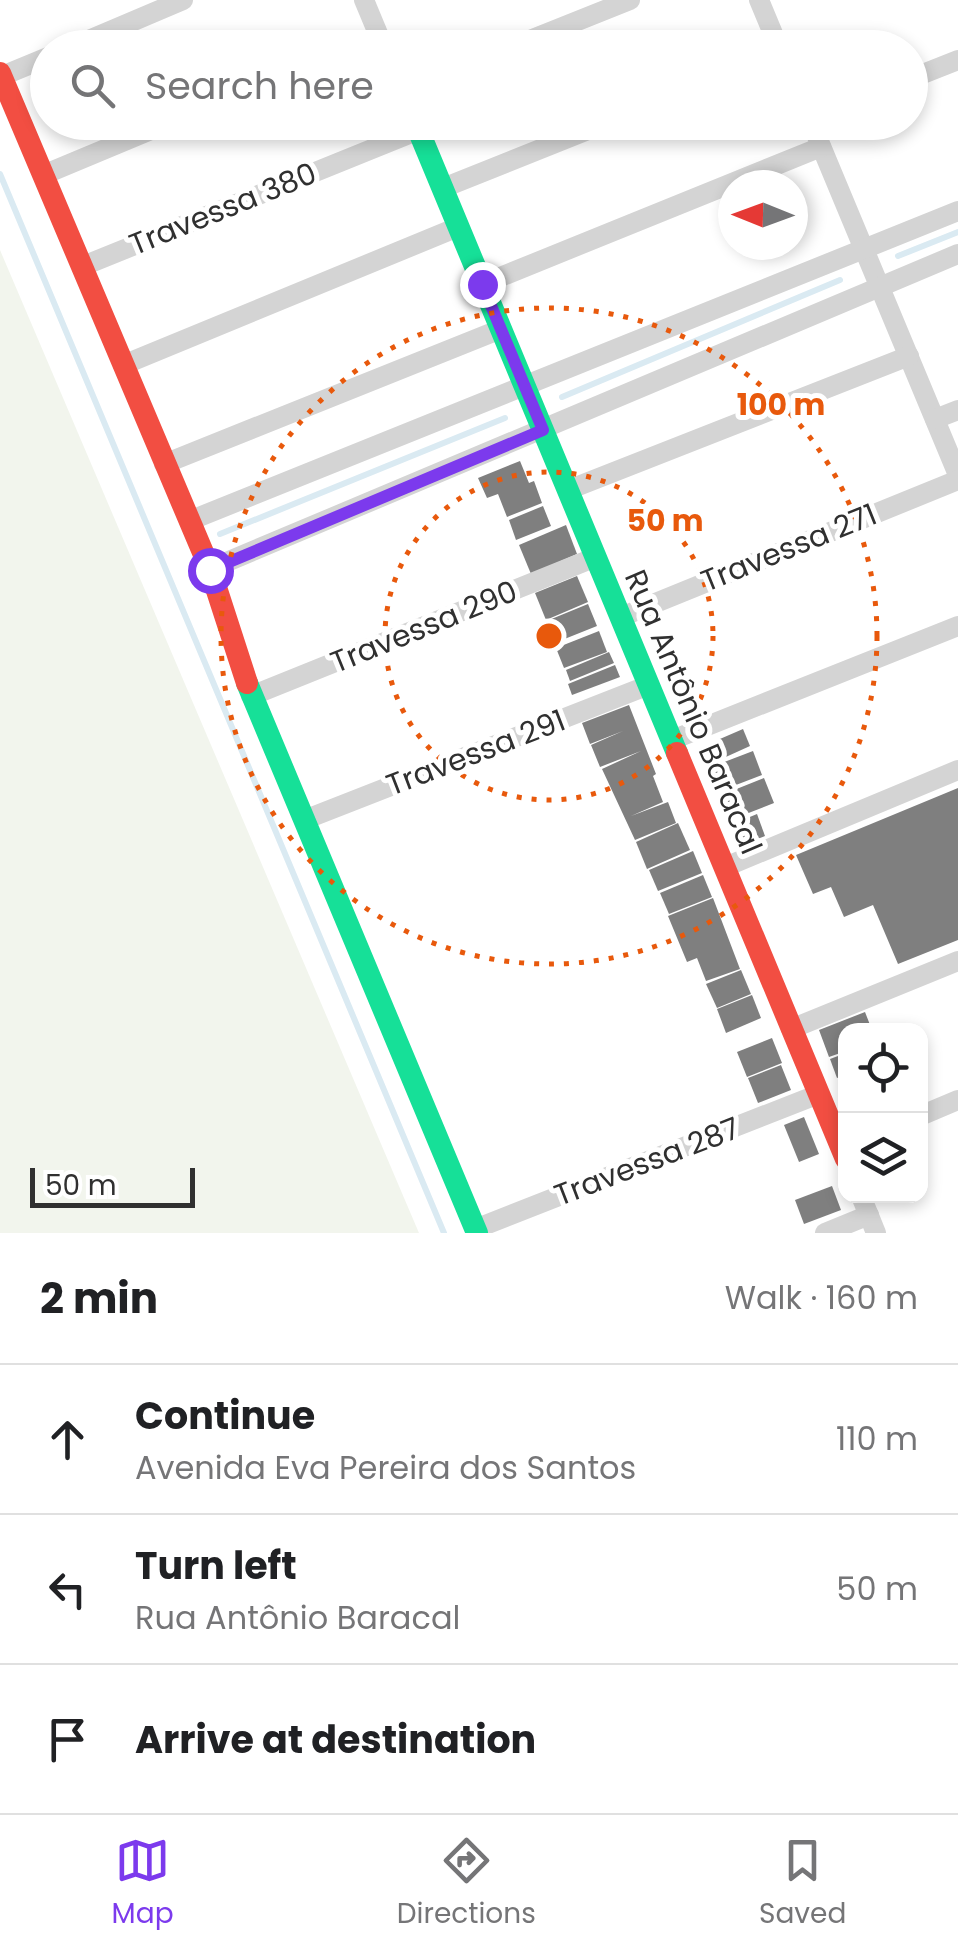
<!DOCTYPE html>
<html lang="en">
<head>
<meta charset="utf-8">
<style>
	:root { --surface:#fff; --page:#f2f2f2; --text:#202124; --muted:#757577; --line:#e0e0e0; --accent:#7c3aed }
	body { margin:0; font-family:Poppins,sans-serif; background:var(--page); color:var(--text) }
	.controls { position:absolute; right:30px; bottom:30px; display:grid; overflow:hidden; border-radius:20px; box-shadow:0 5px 15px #0003 }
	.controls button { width:90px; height:90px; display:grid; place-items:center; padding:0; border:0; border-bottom:2px solid var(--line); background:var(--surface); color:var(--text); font:50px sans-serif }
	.compass { position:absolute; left:718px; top:170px; width:90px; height:90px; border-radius:50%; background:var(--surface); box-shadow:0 5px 15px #0003; rotate:271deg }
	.scale { position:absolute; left:30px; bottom:25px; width:165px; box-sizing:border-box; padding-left:10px; border:5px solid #303030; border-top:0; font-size:28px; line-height:35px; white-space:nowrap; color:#303030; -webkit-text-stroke:8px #fff; paint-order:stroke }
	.stop { position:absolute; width:30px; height:30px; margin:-22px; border:8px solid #7c3aed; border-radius:50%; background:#fff }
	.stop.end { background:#7c3aed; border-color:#fff; box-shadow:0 2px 10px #0008 }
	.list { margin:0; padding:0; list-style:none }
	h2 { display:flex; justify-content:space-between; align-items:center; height:130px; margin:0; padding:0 40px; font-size:42px }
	h2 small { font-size:32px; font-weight:400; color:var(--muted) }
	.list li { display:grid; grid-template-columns:65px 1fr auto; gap:30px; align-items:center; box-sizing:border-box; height:150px; padding:0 40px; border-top:2px solid var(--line) }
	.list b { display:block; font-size:38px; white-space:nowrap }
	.list p { margin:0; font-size:32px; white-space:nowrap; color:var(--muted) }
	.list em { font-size:32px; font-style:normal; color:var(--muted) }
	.icon { flex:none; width:55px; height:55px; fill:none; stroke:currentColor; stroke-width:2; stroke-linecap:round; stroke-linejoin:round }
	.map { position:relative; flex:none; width:958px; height:1233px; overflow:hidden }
	.search { position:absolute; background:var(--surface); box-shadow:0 5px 15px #0003; left:30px; right:30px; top:30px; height:110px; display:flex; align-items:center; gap:25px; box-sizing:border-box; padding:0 35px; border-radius:55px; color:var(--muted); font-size:38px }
	.sheet { height:580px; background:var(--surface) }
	nav { display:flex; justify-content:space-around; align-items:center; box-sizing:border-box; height:140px; border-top:2px solid var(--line); background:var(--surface); font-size:28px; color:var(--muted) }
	nav a { display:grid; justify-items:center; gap:5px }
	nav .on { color:var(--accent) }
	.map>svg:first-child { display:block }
</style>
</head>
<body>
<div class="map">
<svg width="958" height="1233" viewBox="0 0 958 1233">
	<rect width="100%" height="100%" fill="#fff"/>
	<polygon fill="#f2f5ed" points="0,250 419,1233 0,1233"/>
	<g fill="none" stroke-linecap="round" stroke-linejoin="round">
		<g stroke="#daeaf2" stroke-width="6">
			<polyline points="0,174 444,1233"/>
			<polyline points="898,256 958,232"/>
			<polyline points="562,397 840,280"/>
			<polyline points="220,534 505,418"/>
		</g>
	</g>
	<g fill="#7f7f7f">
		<polygon points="520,461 529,483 534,481 542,503 507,517 498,494 487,498 478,478"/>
		<polygon points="543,506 551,526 516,540 509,520"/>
		<polygon points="566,525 577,554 531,574 519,545"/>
		<polygon points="577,576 588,602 546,620 535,593"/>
		<polygon points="588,604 597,626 557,642 549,620"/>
		<polygon points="599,631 607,652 564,668 556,648"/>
		<polygon points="609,652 614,663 570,681 566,670"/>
		<polygon points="615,665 620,677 572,695 568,684"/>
		<polygon points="629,705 656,774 653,776 663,802 631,816 668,802 676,823 635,840 602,769 641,751 600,767 591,745 623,731 590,744 582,723"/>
		<polygon points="743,729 750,746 706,766 699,748"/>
		<polygon points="753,751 762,775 715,793 706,769"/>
		<polygon points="764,778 774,803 728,821 719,796"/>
		<polygon points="958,788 958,940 898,964 873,905 844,917 831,887 813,894 796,855"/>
		<polygon points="757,814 765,836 741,845 733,824"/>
		<polygon points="678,823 690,850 647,869 636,842"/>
		<polygon points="693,851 702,873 658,891 649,870"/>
		<polygon points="703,875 712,897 669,914 660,893"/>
		<polygon points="713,898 740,969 706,981 697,958 687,962 668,916"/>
		<polygon points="741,970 751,994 717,1008 706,984"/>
		<polygon points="752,995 761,1018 726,1033 717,1009"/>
		<polygon points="865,1012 872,1030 846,1030 846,1051 829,1057 819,1030"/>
		<polygon points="772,1038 782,1063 747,1077 737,1052"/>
		<polygon points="846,1053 846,1075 837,1078 830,1059"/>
		<polygon points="781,1065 791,1090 758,1103 748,1078"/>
		<polygon points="804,1117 819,1154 799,1162 784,1125"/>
		<polygon points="832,1186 841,1210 804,1224 795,1200"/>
	</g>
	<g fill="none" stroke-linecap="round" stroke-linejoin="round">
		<g stroke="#d4d4d4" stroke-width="20">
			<polyline points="364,0 384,48"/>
			<polyline points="759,0 779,48"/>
			<polyline points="70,48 183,0"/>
			<polyline points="351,48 379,36"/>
			<polyline points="510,48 630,0"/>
			<polyline points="2,76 48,57"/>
			<polyline points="910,79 958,60"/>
			<polyline points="811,122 958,475"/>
			<polyline points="43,175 170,122"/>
			<polyline points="443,188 608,122"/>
			<polyline points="83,266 419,130"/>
			<polyline points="483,284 821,147"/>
			<polyline points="123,365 458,227"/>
			<polyline points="935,419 958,410"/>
			<polyline points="164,464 501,329"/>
			<polyline points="568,490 909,356"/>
			<polyline points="189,521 958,211"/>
			<polyline points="210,569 958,254"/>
			<polyline points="621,617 958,480"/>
			<polyline points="251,696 596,557"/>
			<polyline points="672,740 958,626"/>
			<polyline points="304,820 649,685"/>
			<polyline points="725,867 958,770"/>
			<polyline points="791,1029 958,961"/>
			<polyline points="920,1116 958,1100"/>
			<polyline points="861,1196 876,1233"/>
			<polyline points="475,1229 819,1094"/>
			<polyline points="825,1233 869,1215"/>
		</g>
		<g stroke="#16e098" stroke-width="22">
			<polyline points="415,122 677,753"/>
			<polyline points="247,683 477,1233"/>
		</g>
		<g stroke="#f24e42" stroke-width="22">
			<polyline points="0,73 210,569 247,683"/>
			<polyline points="677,753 846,1159"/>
		</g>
	</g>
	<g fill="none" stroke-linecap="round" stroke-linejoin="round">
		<polyline stroke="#7c3aed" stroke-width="12" points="210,570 543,430 482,284"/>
	</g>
	<g fill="none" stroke="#e8590c" stroke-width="5" stroke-dasharray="5 10">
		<circle cx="549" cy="636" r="164"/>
		<circle cx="549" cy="636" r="328"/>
	</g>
	<g text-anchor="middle" stroke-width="10" stroke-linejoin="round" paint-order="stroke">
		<g font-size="30" fill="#303030" stroke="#fff">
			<text transform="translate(223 209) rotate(-22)" y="10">Travessa 380</text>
			<text transform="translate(789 548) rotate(-22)" y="10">Travessa 271</text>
			<text transform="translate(424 627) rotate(-22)" y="10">Travessa 290</text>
			<text transform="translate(693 712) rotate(67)" y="10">Rua Antônio Baracal</text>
			<text transform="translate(476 753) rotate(-21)" y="10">Travessa 291</text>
			<text transform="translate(647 1162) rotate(-21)" y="10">Travessa 287</text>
		</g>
	</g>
	<circle cx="549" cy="636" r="15" fill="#e8590c" stroke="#fff" stroke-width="5"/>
	<g font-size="30" text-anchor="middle" font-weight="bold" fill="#e8590c" stroke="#fff" stroke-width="10" stroke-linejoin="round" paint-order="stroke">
		<text x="781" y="415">100 m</text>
		<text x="665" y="531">50 m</text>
	</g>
</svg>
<div class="controls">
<button><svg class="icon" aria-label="locate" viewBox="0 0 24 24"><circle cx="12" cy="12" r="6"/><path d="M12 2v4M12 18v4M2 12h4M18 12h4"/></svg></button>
<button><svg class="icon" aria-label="layers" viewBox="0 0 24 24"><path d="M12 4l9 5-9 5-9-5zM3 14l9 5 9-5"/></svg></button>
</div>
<svg class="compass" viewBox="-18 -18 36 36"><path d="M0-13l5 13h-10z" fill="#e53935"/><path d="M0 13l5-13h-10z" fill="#757577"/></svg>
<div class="scale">50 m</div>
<div class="stop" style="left:210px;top:570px"></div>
<div class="stop end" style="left:482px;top:284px"></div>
<div class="search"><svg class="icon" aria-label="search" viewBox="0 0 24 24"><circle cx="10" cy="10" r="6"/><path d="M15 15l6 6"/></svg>Search here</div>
</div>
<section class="sheet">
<h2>2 min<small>Walk · 160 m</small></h2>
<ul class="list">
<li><svg class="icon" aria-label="ahead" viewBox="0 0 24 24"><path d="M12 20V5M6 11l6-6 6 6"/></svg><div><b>Continue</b><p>Avenida Eva Pereira dos Santos</p></div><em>110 m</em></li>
<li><svg class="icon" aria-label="left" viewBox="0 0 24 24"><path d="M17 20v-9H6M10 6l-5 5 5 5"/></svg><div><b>Turn left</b><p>Rua Antônio Baracal</p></div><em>50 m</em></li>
<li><svg class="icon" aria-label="arrive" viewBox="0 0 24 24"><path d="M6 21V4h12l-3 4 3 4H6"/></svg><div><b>Arrive at destination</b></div></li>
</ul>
</section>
<nav>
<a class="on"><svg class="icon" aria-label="map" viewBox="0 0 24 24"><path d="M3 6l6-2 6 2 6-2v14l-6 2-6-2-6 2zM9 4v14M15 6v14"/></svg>Map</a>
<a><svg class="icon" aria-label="directions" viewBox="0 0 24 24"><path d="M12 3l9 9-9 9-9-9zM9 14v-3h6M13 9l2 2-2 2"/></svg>Directions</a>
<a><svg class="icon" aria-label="saved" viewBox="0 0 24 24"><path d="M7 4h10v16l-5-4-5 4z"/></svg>Saved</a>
</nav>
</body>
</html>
